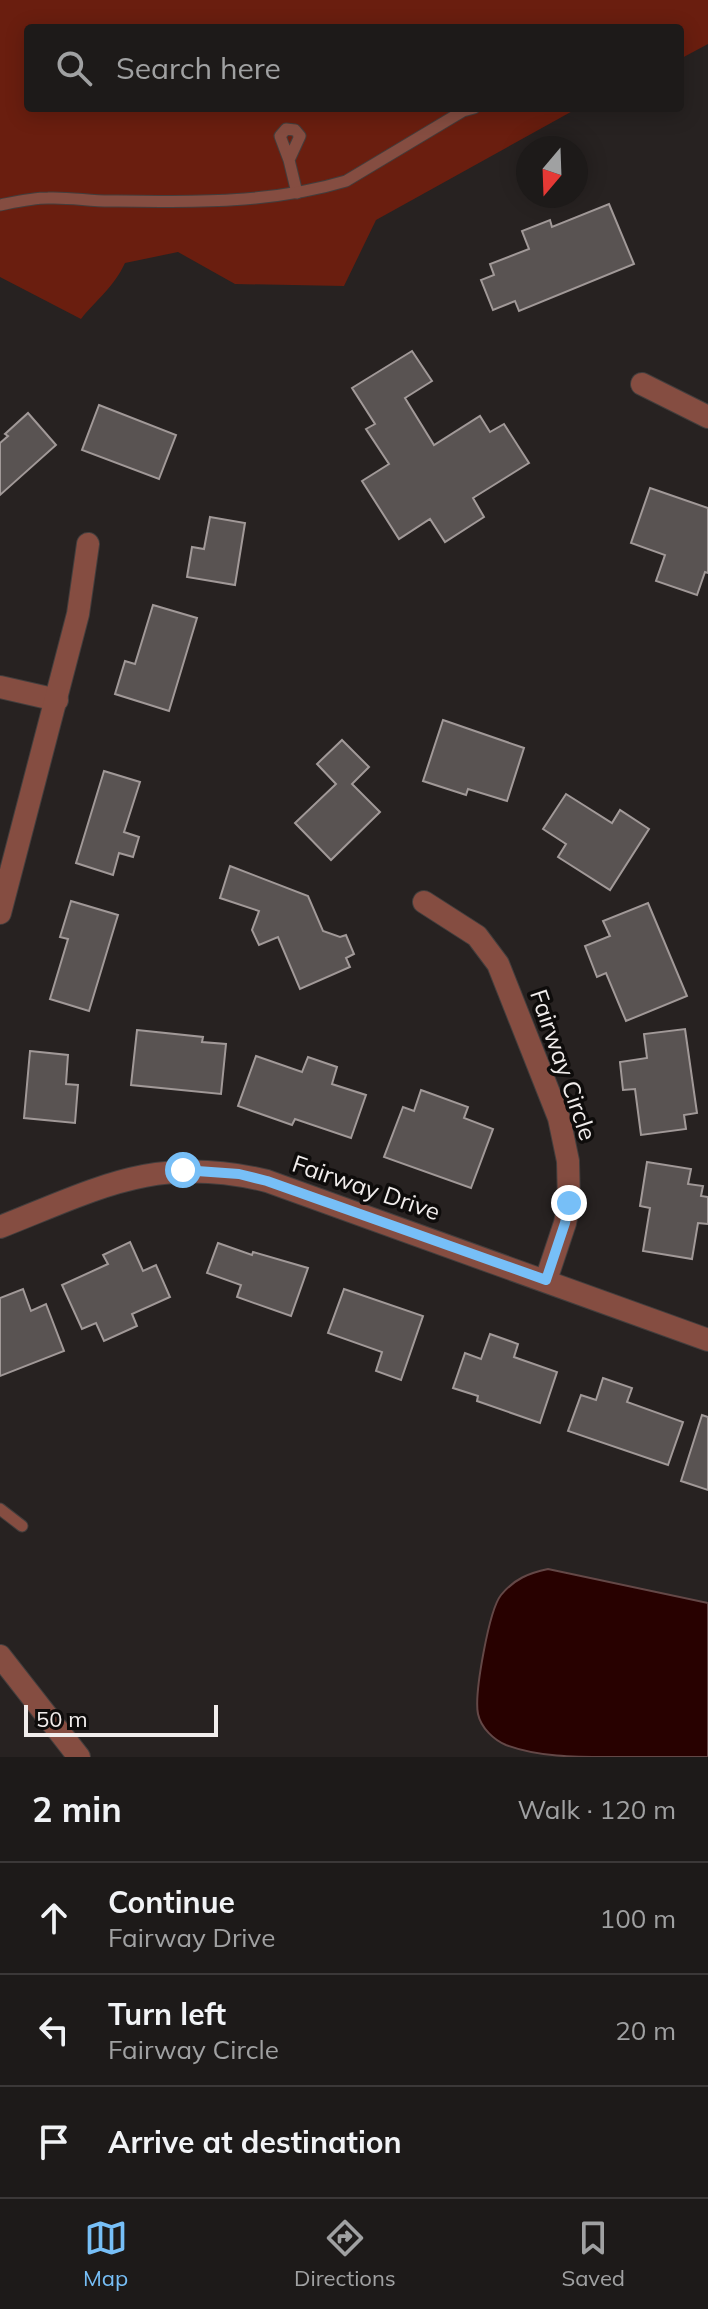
<!DOCTYPE html>
<html lang="en">
<head>
<meta charset="utf-8">
<style>
	:root { --surface:#1d1a19; --page:#2a2726; --text:#f1f3f6; --muted:#a0a1a2; --line:#3b3838; --accent:#77bff7 }
	body { margin:0; font-family:Mulish,sans-serif; background:var(--page); color:var(--text) }
	.compass { position:absolute; left:516px; top:136px; width:72px; height:72px; border-radius:50%; background:var(--surface); box-shadow:0 4px 20px #0003; rotate:199deg }
	.scale { position:absolute; left:24px; bottom:20px; width:194px; box-sizing:border-box; padding-left:8px; border:4px solid #f1edec; border-top:0; font-size:22px; line-height:28px; white-space:nowrap; color:#f1edec; -webkit-text-stroke:6px #0e0c0b; paint-order:stroke }
	.stop { position:absolute; width:24px; height:24px; margin:-18px; border:6px solid #77bff7; border-radius:50%; background:#fff }
	.stop.end { background:#77bff7; border-color:#fff; box-shadow:0 2px 8px #0008 }
	.list { margin:0; padding:0; list-style:none }
	h2 { display:flex; justify-content:space-between; align-items:center; height:104px; margin:0; padding:0 32px; font-size:34px }
	h2 small { font-size:26px; font-weight:400; color:var(--muted) }
	.list li { display:grid; grid-template-columns:52px 1fr auto; gap:24px; align-items:center; box-sizing:border-box; height:112px; padding:0 32px; border-top:2px solid var(--line) }
	.list b { display:block; font-size:30px; white-space:nowrap }
	.list p { margin:0; font-size:26px; white-space:nowrap; color:var(--muted) }
	.list em { font-size:26px; font-style:normal; color:var(--muted) }
	.icon { flex:none; width:44px; height:44px; fill:none; stroke:currentColor; stroke-width:2; stroke-linecap:round; stroke-linejoin:round }
	.map { position:relative; flex:none; width:708px; height:1757px; overflow:hidden }
	.search { position:absolute; background:var(--surface); box-shadow:0 4px 20px #0003; left:24px; right:24px; top:24px; height:88px; display:flex; align-items:center; gap:20px; box-sizing:border-box; padding:0 28px; border-radius:8px; color:var(--muted); font-size:30px }
	.sheet { height:440px; background:var(--surface) }
	nav { display:flex; justify-content:space-around; align-items:center; box-sizing:border-box; height:112px; border-top:2px solid var(--line); background:var(--surface); font-size:22px; color:var(--muted) }
	nav a { display:grid; justify-items:center; gap:4px }
	nav .on { color:var(--accent) }
	.map>svg:first-child { display:block }
</style>
</head>
<body>
<div class="map">
<svg width="708" height="1757" viewBox="0 0 708 1757">
	<rect width="100%" height="100%" fill="#272221"/>
	<path fill="#6a1e0f" d="M 0,0 L 708,0 L 708,44 L 680,59 L 680,28 L 28,28 L 28,108 L 578,108 L 376,220 L 344,286 L 235,284 L 178,252 L 125,263 C 114,287 97,299 81,319 L 0,277 Z"/>
	<path fill="#280100" stroke="#644847" stroke-width="2" d="M 548,1569 L 708,1603 L 708,1757 C 675,1757 642,1757 609,1757 C 575,1757 538,1757 506,1745 C 494,1740 481,1728 478,1714 C 474,1694 489,1610 501,1595 C 514,1579 529,1573 548,1569 Z"/>
	<g fill="#595352" stroke="#a19998" stroke-width="2">
		<polygon points="609,204 634,264 519,311 515,301 493,310 481,280 494,275 490,264 529,249 522,231 550,220 552,227"/>
		<polygon points="412,351 432,381 405,398 434,445 480,416 490,432 504,424 529,463 473,498 484,517 445,542 430,519 399,539 362,481 389,464 366,429 375,424 352,388"/>
		<polygon points="99,405 176,435 159,479 82,450"/>
		<polygon points="28,413 56,445 0,495 0,443 8,436 5,434"/>
		<polygon points="650,488 708,508 708,573 705,572 697,595 656,581 665,555 631,543"/>
		<polygon points="210,517 245,523 235,585 187,577 192,547 204,549"/>
		<polygon points="153,605 197,618 169,711 115,694 125,661 135,664"/>
		<polygon points="443,720 524,748 507,801 468,789 466,795 423,781"/>
		<polygon points="342,740 369,767 352,784 380,812 331,860 295,823 336,784 317,764"/>
		<polygon points="104,771 140,782 124,832 139,837 133,857 119,853 113,875 76,863"/>
		<polygon points="566,794 612,823 620,810 649,829 610,890 558,857 566,844 543,829"/>
		<polygon points="230,866 308,896 323,931 340,937 346,935 354,954 346,958 350,967 300,989 278,937 259,945 252,930 259,911 220,898"/>
		<polygon points="71,901 118,915 89,1011 50,999 68,939 60,937"/>
		<polygon points="648,903 687,996 626,1021 606,973 597,977 585,946 610,936 603,921"/>
		<polygon points="685,1029 697,1113 684,1115 686,1129 641,1135 635,1089 623,1090 620,1062 647,1058 644,1034"/>
		<polygon points="137,1030 203,1037 202,1042 226,1044 221,1094 131,1085"/>
		<polygon points="30,1051 68,1055 66,1084 78,1085 75,1123 24,1118"/>
		<polygon points="256,1056 302,1072 308,1057 337,1067 332,1084 366,1095 351,1138 295,1119 292,1125 238,1106"/>
		<polygon points="421,1090 468,1107 464,1118 493,1129 471,1188 384,1157 403,1107 414,1111"/>
		<polygon points="647,1162 691,1169 688,1184 703,1186 701,1196 708,1197 708,1224 698,1223 692,1259 643,1251 650,1208 640,1206"/>
		<polygon points="130,1242 143,1271 156,1265 170,1297 132,1314 137,1326 104,1341 96,1323 82,1329 62,1285 108,1264 103,1255"/>
		<polygon points="218,1243 252,1255 253,1252 308,1268 291,1316 237,1297 241,1285 207,1273"/>
		<polygon points="23,1289 31,1311 46,1304 64,1351 0,1376 0,1298"/>
		<polygon points="344,1289 423,1316 401,1380 376,1371 382,1352 328,1333"/>
		<polygon points="490,1334 518,1344 514,1357 557,1372 540,1423 477,1401 478,1396 453,1388 465,1353 481,1359"/>
		<polygon points="603,1378 632,1388 627,1402 683,1422 668,1465 568,1431 581,1395 596,1400"/>
		<polygon points="702,1415 708,1417 708,1490 681,1481"/>
	</g>
	<g fill="none" stroke-linecap="round" stroke-linejoin="round">
		<g stroke="#433e3d" stroke-width="13">
			<g id="lane">
				<polyline points="289,160 280,136 286,129 295,130 300,136 289,160 297,193"/>
				<path d="M 0,205 C 15,202 32,198 48,198 C 69,197 89,201 109,201 C 188,202 270,204 346,181 L 463,111 L 474,108"/>
				<polyline points="0,1509 22,1526"/>
			</g>
		</g>
		<g stroke="#433e3d" stroke-width="24">
			<g id="street">
				<polyline points="642,384 708,417"/>
				<polyline points="0,687 57,700"/>
				<polyline points="424,902 477,936 498,964 559,1118 568,1161 569,1203 565,1223 546,1280"/>
				<polyline points="0,913 78,614 88,544"/>
				<path d="M 0,1227 C 99,1188 157,1154 267,1181 L 708,1340"/>
				<polyline points="0,1656 79,1757"/>
			</g>
		</g>
		<use href="#lane" stroke="#854d41" stroke-width="11"/>
		<use href="#street" stroke="#854d41" stroke-width="22"/>
	</g>
	<g fill="none" stroke-linecap="round" stroke-linejoin="round">
		<polyline stroke="#77bff7" stroke-width="10" points="183,1170 239,1174 267,1181 546,1280 565,1223 569,1203"/>
	</g>
	<g text-anchor="middle" stroke-width="7" stroke-linejoin="round" paint-order="stroke">
		<g font-size="24" fill="#f1edec" stroke="#0e0c0b">
			<text transform="translate(563 1065) rotate(71)" y="8">Fairway Circle</text>
			<text transform="translate(366 1188) rotate(19)" y="8">Fairway Drive</text>
		</g>
	</g>
</svg>
<svg class="compass" viewBox="-18 -18 36 36"><path d="M0-13l5 13h-10z" fill="#e53935"/><path d="M0 13l5-13h-10z" fill="#a0a1a2"/></svg>
<div class="scale">50 m</div>
<div class="stop" style="left:183px;top:1170px"></div>
<div class="stop end" style="left:569px;top:1203px"></div>
<div class="search"><svg class="icon" aria-label="search" viewBox="0 0 24 24"><circle cx="10" cy="10" r="6"/><path d="M15 15l6 6"/></svg>Search here</div>
</div>
<section class="sheet">
<h2>2 min<small>Walk · 120 m</small></h2>
<ul class="list">
<li><svg class="icon" aria-label="ahead" viewBox="0 0 24 24"><path d="M12 20V5M6 11l6-6 6 6"/></svg><div><b>Continue</b><p>Fairway Drive</p></div><em>100 m</em></li>
<li><svg class="icon" aria-label="left" viewBox="0 0 24 24"><path d="M17 20v-9H6M10 6l-5 5 5 5"/></svg><div><b>Turn left</b><p>Fairway Circle</p></div><em>20 m</em></li>
<li><svg class="icon" aria-label="arrive" viewBox="0 0 24 24"><path d="M6 21V4h12l-3 4 3 4H6"/></svg><div><b>Arrive at destination</b></div></li>
</ul>
</section>
<nav>
<a class="on"><svg class="icon" aria-label="map" viewBox="0 0 24 24"><path d="M3 6l6-2 6 2 6-2v14l-6 2-6-2-6 2zM9 4v14M15 6v14"/></svg>Map</a>
<a><svg class="icon" aria-label="directions" viewBox="0 0 24 24"><path d="M12 3l9 9-9 9-9-9zM9 14v-3h6M13 9l2 2-2 2"/></svg>Directions</a>
<a><svg class="icon" aria-label="saved" viewBox="0 0 24 24"><path d="M7 4h10v16l-5-4-5 4z"/></svg>Saved</a>
</nav>
</body>
</html>
